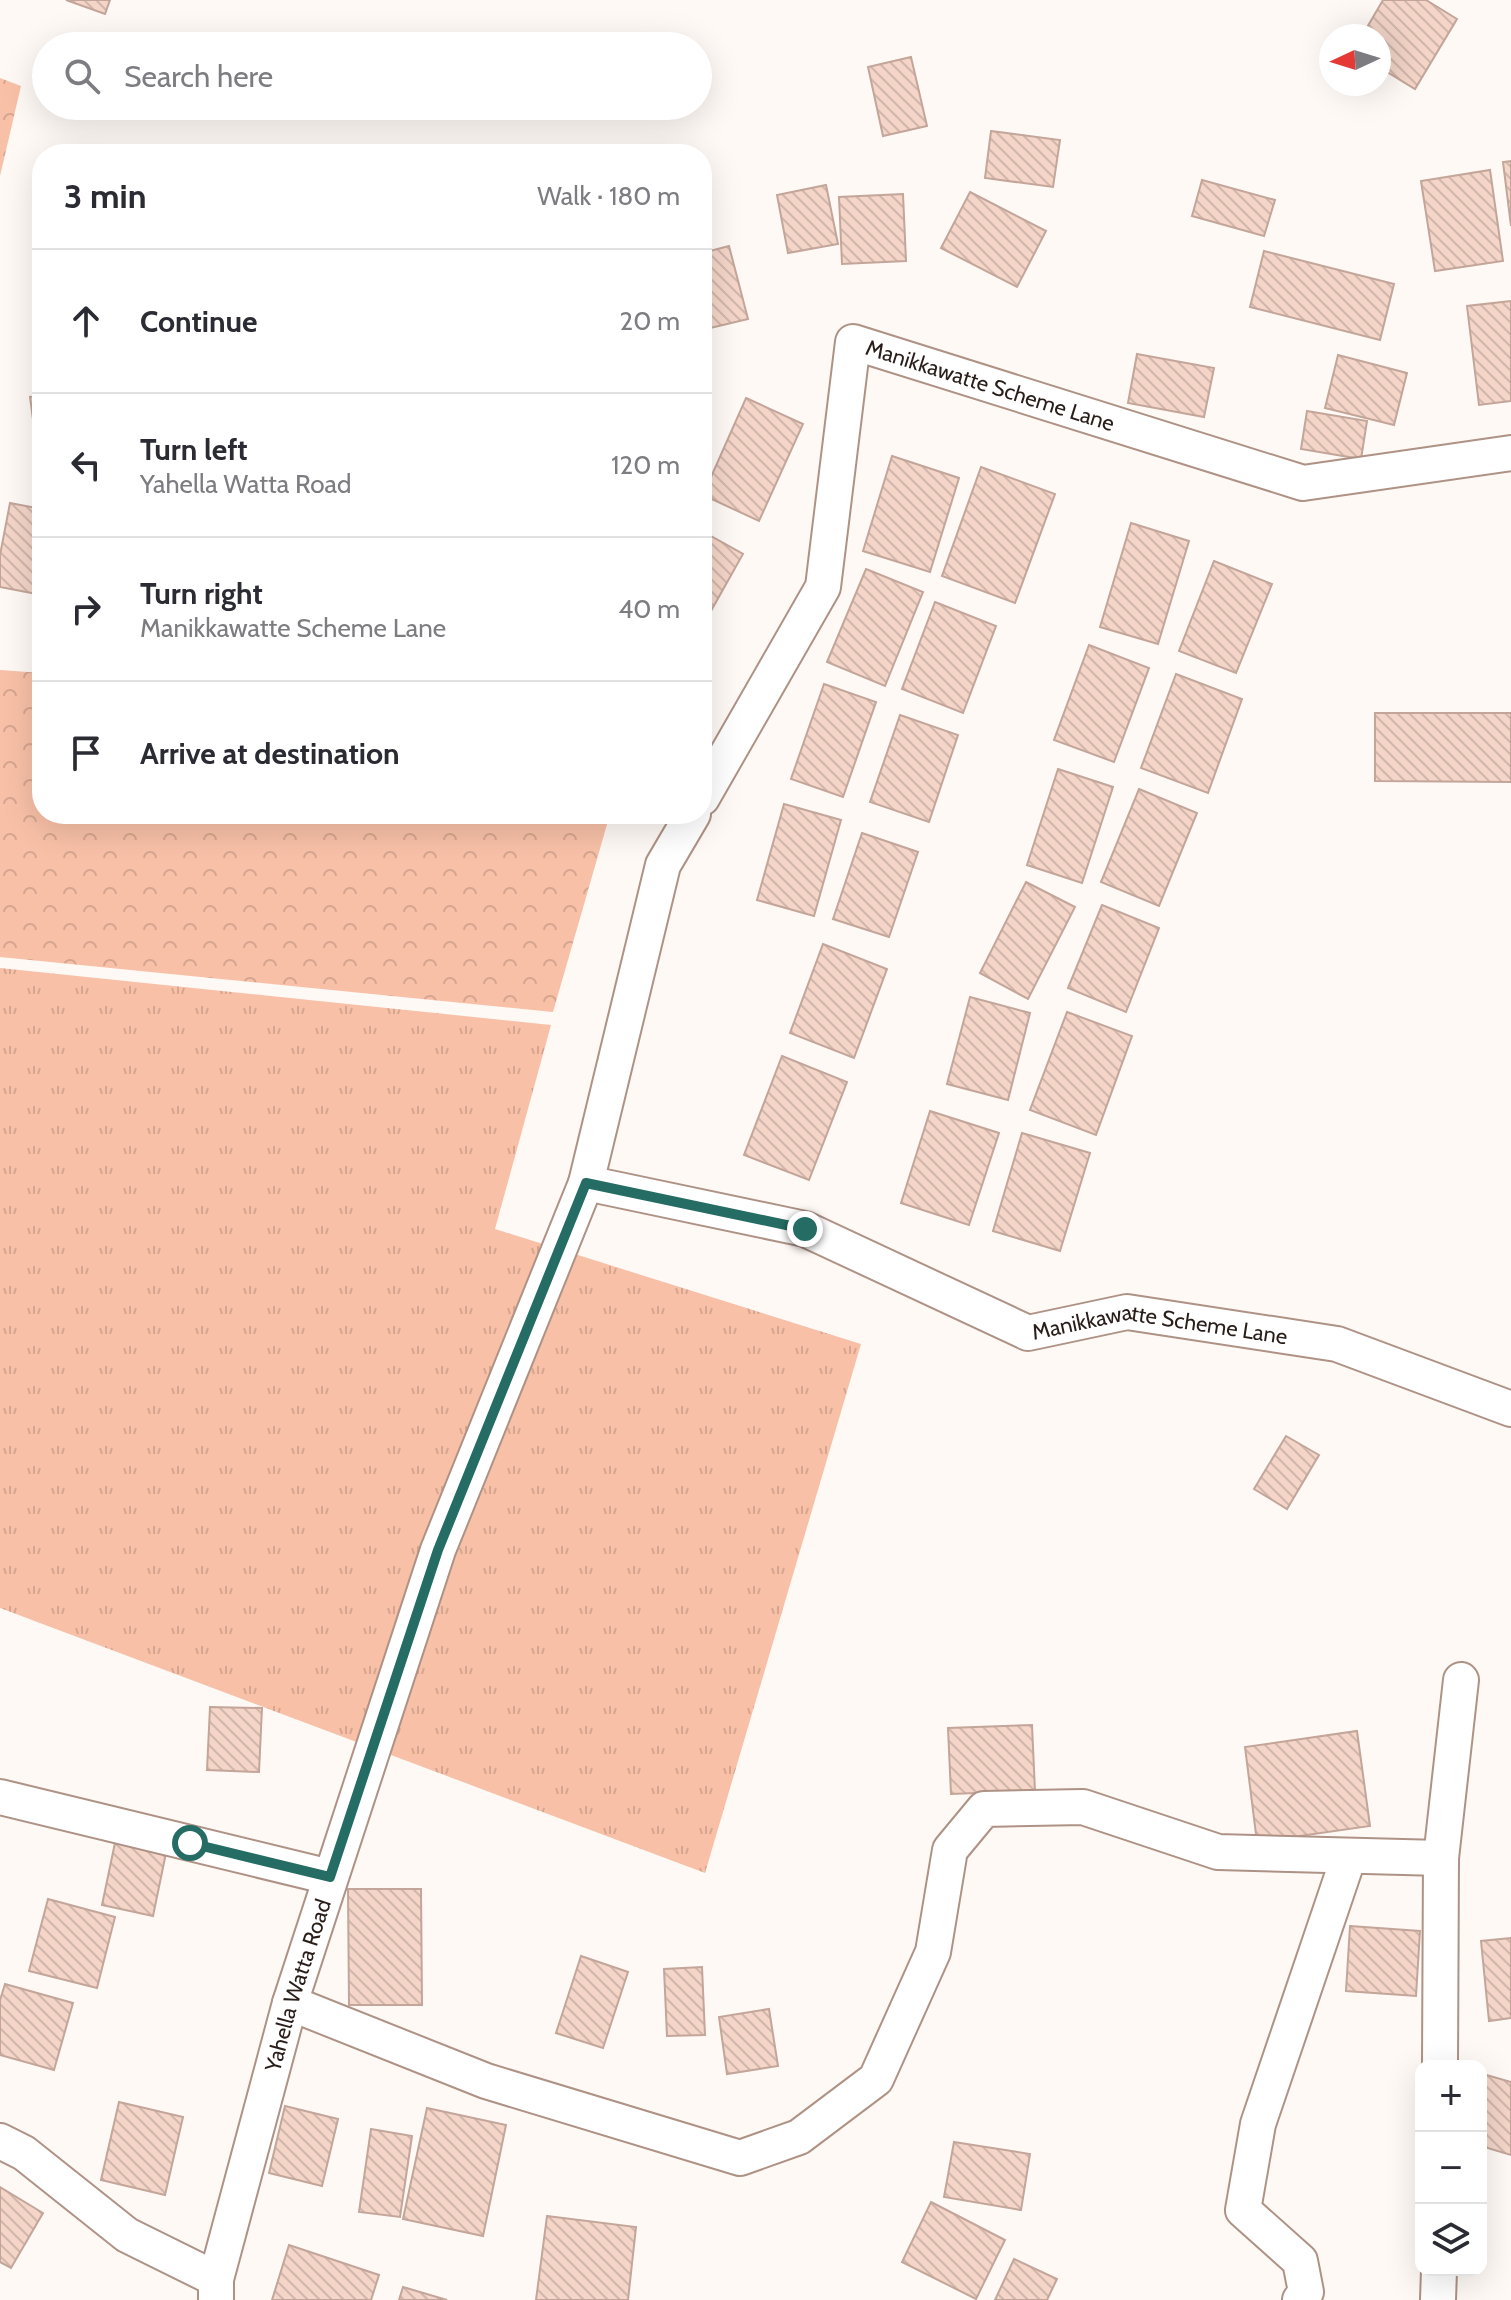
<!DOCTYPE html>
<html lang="en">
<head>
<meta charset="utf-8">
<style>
	:root { --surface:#fff; --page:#f2f2f3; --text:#2b2b33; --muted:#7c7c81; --line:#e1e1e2 }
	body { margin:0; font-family:Cabin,sans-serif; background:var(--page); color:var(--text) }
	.controls { position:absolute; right:24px; bottom:24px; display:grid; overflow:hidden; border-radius:16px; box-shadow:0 8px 32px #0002 }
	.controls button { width:72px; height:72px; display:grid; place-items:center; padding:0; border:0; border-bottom:2px solid var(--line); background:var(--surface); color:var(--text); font:40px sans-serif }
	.compass { position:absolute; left:1319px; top:24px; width:72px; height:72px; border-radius:50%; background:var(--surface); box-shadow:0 8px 32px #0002; rotate:266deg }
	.stop { position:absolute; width:24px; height:24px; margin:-18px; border:6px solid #256d64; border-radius:50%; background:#fff }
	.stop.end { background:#256d64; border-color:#fff; box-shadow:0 2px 8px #0008 }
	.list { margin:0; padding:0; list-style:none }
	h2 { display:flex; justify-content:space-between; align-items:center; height:104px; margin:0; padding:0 32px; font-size:34px }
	h2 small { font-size:26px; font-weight:400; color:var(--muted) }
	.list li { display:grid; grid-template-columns:52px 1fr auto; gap:24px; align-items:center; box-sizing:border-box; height:144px; padding:0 32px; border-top:2px solid var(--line) }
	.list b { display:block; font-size:30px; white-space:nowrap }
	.list p { margin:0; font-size:26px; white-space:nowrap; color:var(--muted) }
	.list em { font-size:26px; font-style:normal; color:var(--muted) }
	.icon { flex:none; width:44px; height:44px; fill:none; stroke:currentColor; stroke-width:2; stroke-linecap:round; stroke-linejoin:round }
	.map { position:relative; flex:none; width:1511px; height:2300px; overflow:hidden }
	.search { position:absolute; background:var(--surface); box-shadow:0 8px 32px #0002; left:32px; top:32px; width:680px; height:88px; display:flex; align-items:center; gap:20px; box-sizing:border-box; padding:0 28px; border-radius:44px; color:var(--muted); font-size:30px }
	.panel { position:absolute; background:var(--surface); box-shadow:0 8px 32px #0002; left:32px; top:144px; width:680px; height:680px; border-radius:32px }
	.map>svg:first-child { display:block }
</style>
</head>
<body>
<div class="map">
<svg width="1511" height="2300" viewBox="0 0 1511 2300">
	<defs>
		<pattern id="grass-tufts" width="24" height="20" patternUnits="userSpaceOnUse" patternTransform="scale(2)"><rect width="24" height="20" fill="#f8c0a7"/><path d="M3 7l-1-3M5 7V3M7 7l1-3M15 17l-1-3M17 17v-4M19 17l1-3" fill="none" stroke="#d5a58f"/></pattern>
		<pattern id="forest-crowns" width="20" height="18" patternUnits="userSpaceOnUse" patternTransform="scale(2)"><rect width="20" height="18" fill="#f8c0a7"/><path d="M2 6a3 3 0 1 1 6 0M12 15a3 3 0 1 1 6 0" fill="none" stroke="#d5a58f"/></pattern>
		<pattern id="building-back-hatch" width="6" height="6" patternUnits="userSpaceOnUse" patternTransform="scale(2)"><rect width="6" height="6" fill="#f4d5c8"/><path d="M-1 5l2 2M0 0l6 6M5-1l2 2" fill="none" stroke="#d1b6ab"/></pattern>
	</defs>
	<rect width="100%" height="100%" fill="#fff9f6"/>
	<polygon fill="url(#grass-tufts)" points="0,968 551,1025 495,1229 861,1344 705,1873 0,1608"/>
	<g fill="url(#forest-crowns)">
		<polygon points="0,78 21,86 0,176"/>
		<polygon points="0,670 42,673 42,814 610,814 553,1012 0,957"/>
	</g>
	<g fill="url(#building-back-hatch)" stroke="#c3a599" stroke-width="2">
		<polygon points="66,0 110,0 105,14"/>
		<polygon points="1383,0 1426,0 1457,19 1415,89 1379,67 1379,36 1362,36"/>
		<polygon points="911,57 927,126 883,136 868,67"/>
		<polygon points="991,131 1060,140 1053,187 985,178"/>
		<polygon points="1511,161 1511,226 1503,162"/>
		<polygon points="1490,170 1503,261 1435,271 1421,181"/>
		<polygon points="1202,180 1275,200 1264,236 1192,216"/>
		<polygon points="826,185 838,244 788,253 777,195"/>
		<polygon points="970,192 1046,231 1017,287 941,248"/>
		<polygon points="903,194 906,261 842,264 839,197"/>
		<polygon points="729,246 748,319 702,330 702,253"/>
		<polygon points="1264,251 1394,284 1380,340 1250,307"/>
		<polygon points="1511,301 1511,401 1479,405 1467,306"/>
		<polygon points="1137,354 1214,368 1204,417 1128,403"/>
		<polygon points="1338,355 1407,373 1394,425 1325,408"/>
		<polygon points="42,396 42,441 36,442 30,397"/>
		<polygon points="746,398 803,424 759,521 703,495"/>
		<polygon points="1307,411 1367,421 1361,459 1301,449"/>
		<polygon points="892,456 959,478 930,572 863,551"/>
		<polygon points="981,467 1055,494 1015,603 942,576"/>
		<polygon points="10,503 42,509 42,595 0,587 0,555"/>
		<polygon points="1131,523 1189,541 1158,644 1100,627"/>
		<polygon points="702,531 743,554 702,627"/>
		<polygon points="1214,561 1272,584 1236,673 1179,651"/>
		<polygon points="866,569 923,592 885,686 827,662"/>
		<polygon points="935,602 996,626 963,713 902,689"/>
		<polygon points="1089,645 1149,668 1114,762 1054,740"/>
		<polygon points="1176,674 1242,699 1208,793 1141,768"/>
		<polygon points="824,684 876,702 843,797 791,779"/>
		<polygon points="1375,713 1511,713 1511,782 1375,781"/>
		<polygon points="900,715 958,735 929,822 870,802"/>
		<polygon points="1058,769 1113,787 1082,883 1027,865"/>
		<polygon points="1139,789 1197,813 1159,906 1101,882"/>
		<polygon points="784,804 841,820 814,916 757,900"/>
		<polygon points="862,833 918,852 889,937 833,919"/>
		<polygon points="1026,882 1075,907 1028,999 980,973"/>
		<polygon points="1102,905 1159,928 1126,1012 1068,988"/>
		<polygon points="823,944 887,969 854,1058 790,1033"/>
		<polygon points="970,997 1030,1013 1008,1100 947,1084"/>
		<polygon points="1067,1012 1132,1036 1096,1135 1030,1110"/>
		<polygon points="782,1056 847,1082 809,1180 744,1155"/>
		<polygon points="930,1111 999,1133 969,1225 901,1203"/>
		<polygon points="1022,1133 1090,1153 1060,1251 993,1231"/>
		<polygon points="1286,1436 1319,1455 1287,1509 1254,1489"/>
		<polygon points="210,1707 262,1708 259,1772 207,1770"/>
		<polygon points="1032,1725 1035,1791 951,1794 948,1728"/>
		<polygon points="1357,1731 1370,1826 1257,1842 1245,1747"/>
		<polygon points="116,1838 167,1848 153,1916 102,1905"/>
		<polygon points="348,1889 421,1889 422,2005 349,2005"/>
		<polygon points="48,1899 115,1917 97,1988 29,1971"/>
		<polygon points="1350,1926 1420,1931 1416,1996 1346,1991"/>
		<polygon points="1511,1938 1511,2018 1489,2021 1481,1941"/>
		<polygon points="581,1956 628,1972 603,2048 556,2033"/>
		<polygon points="702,1967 705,2035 667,2036 664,1969"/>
		<polygon points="5,1984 73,2003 54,2070 0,2055 0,2000"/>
		<polygon points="769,2009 778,2066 727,2074 719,2017"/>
		<polygon points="1483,2074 1511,2082 1511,2155 1481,2146"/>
		<polygon points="119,2102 183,2117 165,2195 101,2180"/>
		<polygon points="285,2106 338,2119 322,2186 269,2173"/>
		<polygon points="427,2108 506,2125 483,2236 403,2219"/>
		<polygon points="371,2129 412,2136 400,2217 359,2212"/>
		<polygon points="954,2142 1030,2154 1021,2210 944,2197"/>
		<polygon points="0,2187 43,2213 11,2268 0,2262"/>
		<polygon points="931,2202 1005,2240 976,2299 902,2262"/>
		<polygon points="547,2216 636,2227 628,2300 536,2300"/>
		<polygon points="289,2245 379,2275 371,2300 272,2300"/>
		<polygon points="1014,2259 1057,2279 1047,2300 995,2300"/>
		<polygon points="403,2287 447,2300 399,2300"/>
	</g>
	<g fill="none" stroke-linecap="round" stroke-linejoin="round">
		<g stroke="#ae9285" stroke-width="38">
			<g id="minor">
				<path id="s1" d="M 702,798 L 823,587 L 853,342 L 1303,483 L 1511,453"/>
				<path id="s2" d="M 693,814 L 663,865 L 586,1183 L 805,1229 L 1028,1333 L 1127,1312 L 1337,1344 L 1511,1409"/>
				<polyline points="0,1797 330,1877"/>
				<polyline points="290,2003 486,2081 740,2158 799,2137 876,2079 933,1952 950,1850 984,1809 1083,1807 1218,1852 1441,1858"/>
				<polyline points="1440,2066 1441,1858 1461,1680"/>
				<polyline points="0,2141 24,2153 127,2235 216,2279"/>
				<path id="s3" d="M 216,2300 L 216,2279 L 290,2003 L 438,1550 L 586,1183"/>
				<polyline points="1300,2300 1306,2292 1300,2261 1243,2210 1258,2124 1349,1856"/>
				<polyline points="1438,2300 1439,2270"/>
			</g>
		</g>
		<use href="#minor" stroke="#fff" stroke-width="34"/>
	</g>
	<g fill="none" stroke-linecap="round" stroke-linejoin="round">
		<polyline stroke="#256d64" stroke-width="10" points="190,1843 330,1877 438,1550 586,1183 805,1229"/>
	</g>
	<g text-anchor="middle" stroke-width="6" stroke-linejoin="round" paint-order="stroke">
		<g font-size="22" fill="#281d18" stroke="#fff9f6">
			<text dy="8" stroke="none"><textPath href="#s1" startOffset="634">Manikkawatte Scheme Lane</textPath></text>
			<text dy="8" stroke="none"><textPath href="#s2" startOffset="990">Manikkawatte Scheme Lane</textPath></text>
			<text dy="8" stroke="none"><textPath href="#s3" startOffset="326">Yahella Watta Road</textPath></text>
		</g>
	</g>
</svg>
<div class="controls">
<button>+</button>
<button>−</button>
<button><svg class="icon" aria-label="layers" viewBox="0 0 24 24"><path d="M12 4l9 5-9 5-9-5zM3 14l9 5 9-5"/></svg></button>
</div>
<svg class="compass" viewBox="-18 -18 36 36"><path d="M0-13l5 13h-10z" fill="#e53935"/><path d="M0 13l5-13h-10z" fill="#7c7c81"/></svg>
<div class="stop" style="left:190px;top:1843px"></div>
<div class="stop end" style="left:805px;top:1229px"></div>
<div class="search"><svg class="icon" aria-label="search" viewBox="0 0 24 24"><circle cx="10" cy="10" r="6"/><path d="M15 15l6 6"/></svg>Search here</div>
<section class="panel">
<h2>3 min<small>Walk · 180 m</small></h2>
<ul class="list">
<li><svg class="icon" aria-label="ahead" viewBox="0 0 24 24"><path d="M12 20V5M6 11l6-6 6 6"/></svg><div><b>Continue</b></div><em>20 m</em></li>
<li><svg class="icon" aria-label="left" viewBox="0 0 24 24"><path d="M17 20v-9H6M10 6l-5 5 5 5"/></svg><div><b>Turn left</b><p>Yahella Watta Road</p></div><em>120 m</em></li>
<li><svg class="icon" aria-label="right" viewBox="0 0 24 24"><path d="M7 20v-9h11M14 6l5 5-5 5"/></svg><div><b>Turn right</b><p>Manikkawatte Scheme Lane</p></div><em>40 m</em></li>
<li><svg class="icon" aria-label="arrive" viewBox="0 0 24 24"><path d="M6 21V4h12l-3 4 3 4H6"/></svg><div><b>Arrive at destination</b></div></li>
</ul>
</section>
</div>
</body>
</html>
